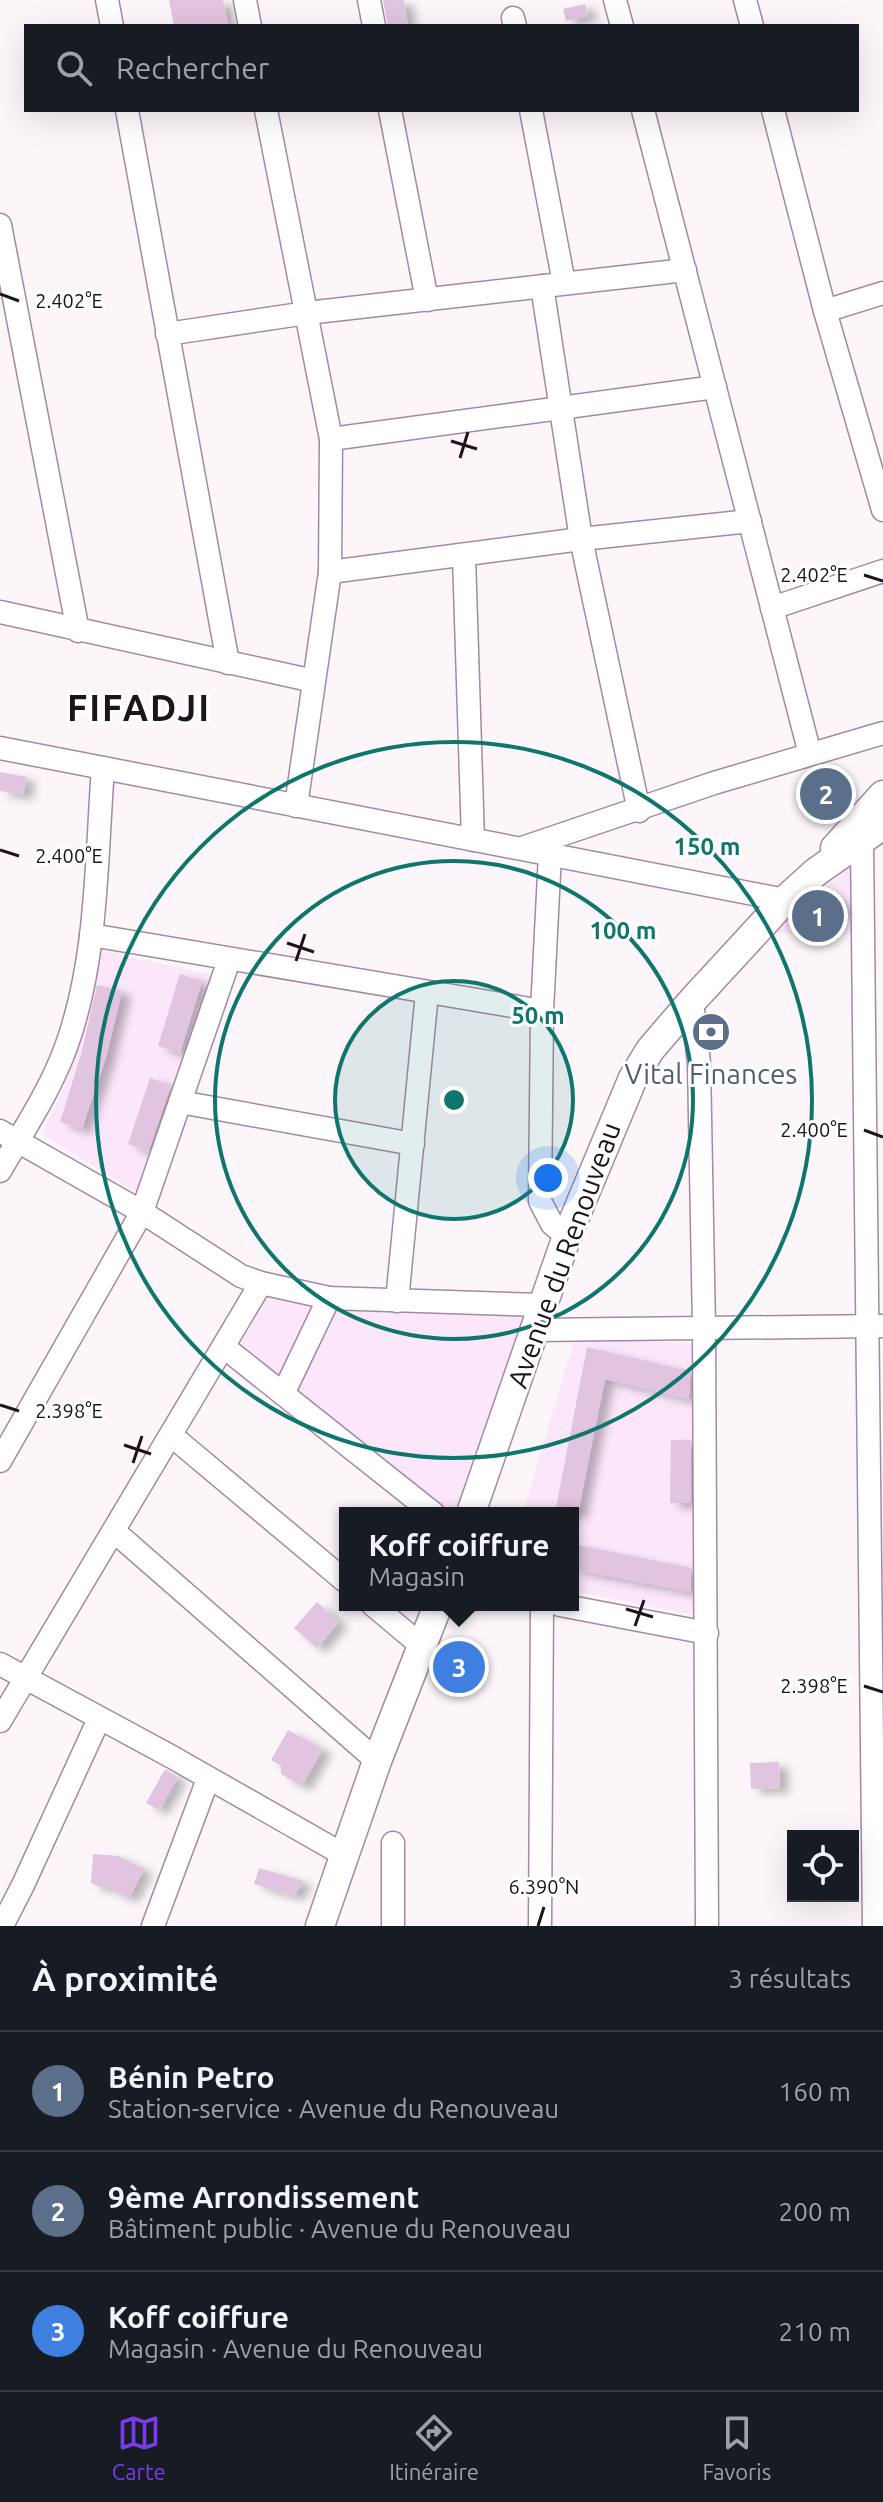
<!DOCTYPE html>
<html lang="fr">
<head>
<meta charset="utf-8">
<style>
	:root { --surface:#171b24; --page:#242831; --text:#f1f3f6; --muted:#9ea1a6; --line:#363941; --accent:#7c3aed }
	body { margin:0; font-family:Ubuntu,sans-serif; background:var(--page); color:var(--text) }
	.controls { position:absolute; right:24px; bottom:24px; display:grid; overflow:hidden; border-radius:0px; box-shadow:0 8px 32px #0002 }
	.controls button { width:72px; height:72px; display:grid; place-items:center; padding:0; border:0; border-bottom:2px solid var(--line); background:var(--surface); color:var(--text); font:40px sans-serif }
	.you { position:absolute; left:548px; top:1178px; width:28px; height:28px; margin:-20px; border:6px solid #fff; border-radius:50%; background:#1a73e8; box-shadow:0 0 0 12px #1a73e833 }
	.badge { display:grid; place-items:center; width:52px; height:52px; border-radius:50%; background:var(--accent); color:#fff; font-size:26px; font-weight:700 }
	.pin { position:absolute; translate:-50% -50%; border:4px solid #fff; box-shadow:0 2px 8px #0006 }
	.popup { position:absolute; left:339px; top:1507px; width:240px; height:104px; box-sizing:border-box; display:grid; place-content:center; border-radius:0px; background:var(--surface); filter:drop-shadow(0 2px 6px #0005); font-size:26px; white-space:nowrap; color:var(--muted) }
	.popup b { font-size:30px; color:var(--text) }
	.popup::after { content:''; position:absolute; left:50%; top:100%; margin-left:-16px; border:16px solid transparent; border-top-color:var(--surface) }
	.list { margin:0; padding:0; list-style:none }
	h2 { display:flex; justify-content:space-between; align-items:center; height:104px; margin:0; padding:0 32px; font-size:34px }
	h2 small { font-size:26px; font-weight:400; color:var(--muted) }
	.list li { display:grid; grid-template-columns:52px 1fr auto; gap:24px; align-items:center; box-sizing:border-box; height:120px; padding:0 32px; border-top:2px solid var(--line) }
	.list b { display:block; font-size:30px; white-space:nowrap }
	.list p { margin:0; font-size:26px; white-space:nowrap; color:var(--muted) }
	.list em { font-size:26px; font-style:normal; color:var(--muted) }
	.icon { flex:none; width:44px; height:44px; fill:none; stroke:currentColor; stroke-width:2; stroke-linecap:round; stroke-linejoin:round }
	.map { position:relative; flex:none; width:883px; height:1926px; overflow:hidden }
	.search { position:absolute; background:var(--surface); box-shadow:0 8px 32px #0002; left:24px; right:24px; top:24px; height:88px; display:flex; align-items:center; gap:20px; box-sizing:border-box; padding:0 28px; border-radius:0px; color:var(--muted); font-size:30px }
	.sheet { height:464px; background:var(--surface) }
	nav { display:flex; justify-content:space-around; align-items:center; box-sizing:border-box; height:112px; border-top:2px solid var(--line); background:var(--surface); font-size:22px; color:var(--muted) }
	nav a { display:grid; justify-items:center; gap:4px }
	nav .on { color:var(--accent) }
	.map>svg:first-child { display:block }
</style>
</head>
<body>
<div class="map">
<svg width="883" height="1926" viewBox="0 0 883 1926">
	<defs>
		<filter id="shadow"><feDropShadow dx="9" dy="5" stdDeviation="4" flood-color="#0004"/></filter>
	</defs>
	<rect width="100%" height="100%" fill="#fcf6fb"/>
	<g fill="#fbe6fa">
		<polygon points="855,862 857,934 772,933"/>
		<polygon points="99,950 212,975 136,1192 42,1134 69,1075"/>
		<polygon points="268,1288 528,1309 458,1513 448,1513 236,1342"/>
		<polygon points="575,1337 700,1344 698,1616 573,1591 573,1513 523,1513"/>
	</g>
	<g fill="#e1c4e0" filter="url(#shadow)">
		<polygon points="169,0 223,0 228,26 174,26"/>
		<polygon points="383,0 404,0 408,26 388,26"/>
		<polygon points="585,4 588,16 566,21 563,9"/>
		<polygon points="0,772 27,777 23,795 0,791"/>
		<polygon points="834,896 844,909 814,929 805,916"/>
		<polygon points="180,974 202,981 180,1053 158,1046"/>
		<polygon points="97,985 122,991 106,1057 82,1129 60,1122 82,1051"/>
		<polygon points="150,1078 171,1085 148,1152 128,1144"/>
		<polygon points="587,1347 690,1371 690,1391 688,1399 605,1379 578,1513 555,1513"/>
		<polygon points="671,1440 691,1440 691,1503 670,1503"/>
		<polygon points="573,1544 691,1568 691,1592 573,1569"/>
		<polygon points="317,1602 339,1622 317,1648 294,1628"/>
		<polygon points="288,1730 323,1749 302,1786 281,1774 281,1766 271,1760"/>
		<polygon points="779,1762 780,1788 751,1789 750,1763"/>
		<polygon points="165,1769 178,1777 159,1810 146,1803"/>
		<polygon points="93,1854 118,1856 144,1869 129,1898 103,1885 102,1888 91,1883"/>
		<polygon points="259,1868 304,1881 294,1896 254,1884"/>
	</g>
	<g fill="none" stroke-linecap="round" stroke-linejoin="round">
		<g stroke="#a489a3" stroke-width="25">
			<g id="minor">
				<polyline points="107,0 112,26"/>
				<polyline points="245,0 250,26"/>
				<polyline points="369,0 374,26"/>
				<polyline points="615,0 622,26"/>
				<polyline points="745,0 752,26"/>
				<polyline points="513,18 515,26"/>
				<polyline points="127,110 228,663"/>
				<polyline points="266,110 331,439 330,572 296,806"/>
				<polyline points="390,110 427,300"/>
				<polyline points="531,110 564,283"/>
				<polyline points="643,110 810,754"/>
				<polyline points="773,110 825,311 883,510"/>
				<polyline points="0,225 78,631"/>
				<polyline points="542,286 581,539 639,811"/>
				<polyline points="825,311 883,293"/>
				<polyline points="167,334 307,313 685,270"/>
				<polyline points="331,439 715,387"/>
				<polyline points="464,556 473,840"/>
				<polyline points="330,572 581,539 750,521"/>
				<polyline points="772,608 883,571"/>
				<polyline points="0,612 314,681"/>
				<polyline points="0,748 785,900"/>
				<polyline points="862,842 874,1926"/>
				<polyline points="522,848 714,783 883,733"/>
				<polyline points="550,854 542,1011 540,1201 552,1224 567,1236"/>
				<polyline points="91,935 542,1011"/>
				<polyline points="692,1001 699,1063 704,1328 707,1926"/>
				<polyline points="180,1102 413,1144"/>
				<polyline points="0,1131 142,1212 241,1276 261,1283 329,1298 542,1305"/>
				<path d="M 0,1171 C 23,1131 50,1091 66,1047 C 98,959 96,860 103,768"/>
				<polyline points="397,1301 427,993"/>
				<polyline points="535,1330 883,1326"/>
				<polyline points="224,1347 433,1513"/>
				<polyline points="283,1394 329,1298"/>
				<polyline points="172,1436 345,1581"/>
				<polyline points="0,1461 142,1212 229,960"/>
				<polyline points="115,1532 377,1761"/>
				<polyline points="373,1605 423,1647"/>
				<polyline points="560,1605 707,1633"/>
				<polyline points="0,1664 172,1757 344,1855"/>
				<polyline points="0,1721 261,1283"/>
				<polyline points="393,1843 393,1926"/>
				<polyline points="2,1926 23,1885 99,1719"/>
				<polyline points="153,1926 208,1779"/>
				<polyline points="540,1926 542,1605"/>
			</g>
		</g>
		<g stroke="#a489a3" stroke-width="31">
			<g id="major">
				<polyline points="835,848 883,795"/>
				<polyline points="471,1513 567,1236 633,1078 650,1050 692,1001 785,900 816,872 883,825"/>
				<polyline points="320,1926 377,1761 438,1605"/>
			</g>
		</g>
		<use href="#minor" stroke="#fff" stroke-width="22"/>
		<use href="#major" stroke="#fff" stroke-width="28"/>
	</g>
	<path fill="none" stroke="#1d131c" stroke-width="3" d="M 0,294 L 19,301M 451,441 L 477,449M 460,458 L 468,432M 864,575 L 883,581M 0,850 L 19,856M 287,943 L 314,952M 296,961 L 305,934M 864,1130 L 883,1137M 0,1405 L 19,1411M 124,1445 L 151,1454M 133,1463 L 142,1436M 626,1609 L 653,1617M 635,1626 L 644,1600M 864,1686 L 883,1692M 538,1926 L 544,1907"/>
	<circle cx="454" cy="1100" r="119" fill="#0f766e" fill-opacity=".12"/>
	<g fill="none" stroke="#0f766e" stroke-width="4">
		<circle cx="454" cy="1100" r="119"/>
		<circle cx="454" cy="1100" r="239"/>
		<circle cx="454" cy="1100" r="358"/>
	</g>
	<defs>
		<g id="bank-disc" transform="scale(2)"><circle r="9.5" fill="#5c6f8a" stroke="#fff"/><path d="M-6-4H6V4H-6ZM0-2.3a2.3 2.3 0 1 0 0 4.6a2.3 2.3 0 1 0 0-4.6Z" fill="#fff"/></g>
	</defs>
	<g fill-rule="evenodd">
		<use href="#bank-disc" x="711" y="1032"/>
	</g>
	<g text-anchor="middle" stroke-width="6" stroke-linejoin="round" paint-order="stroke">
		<g font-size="28" fill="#4e5e75" stroke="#fff">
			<text x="711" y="1084">Vital Finances</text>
		</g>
		<g font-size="28" fill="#1d131c" stroke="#fff">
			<text transform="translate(564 1255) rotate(-70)" y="10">Avenue du Renouveau</text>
		</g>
		<g font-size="36" font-weight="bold" letter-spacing="2" fill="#1d131c" stroke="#fff">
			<text x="139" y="721">FIFADJI</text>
		</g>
	</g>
	<g font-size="20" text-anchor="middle" fill="#1d131c" stroke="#fff" stroke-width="6" stroke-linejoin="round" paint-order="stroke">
		<text x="69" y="308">2.402°E</text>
		<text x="814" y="582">2.402°E</text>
		<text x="69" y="863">2.400°E</text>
		<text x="814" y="1137">2.400°E</text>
		<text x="69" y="1418">2.398°E</text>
		<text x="814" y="1693">2.398°E</text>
		<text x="544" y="1894">6.390°N</text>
	</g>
	<circle cx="454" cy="1100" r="12" fill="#0f766e" stroke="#fff" stroke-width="4"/>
	<g font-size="24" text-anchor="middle" font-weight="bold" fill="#0f766e" stroke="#fff" stroke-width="6" stroke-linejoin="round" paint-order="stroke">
		<text x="707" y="855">150 m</text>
		<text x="623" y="939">100 m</text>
		<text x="538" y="1024">50 m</text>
	</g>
</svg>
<div class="controls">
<button><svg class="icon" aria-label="locate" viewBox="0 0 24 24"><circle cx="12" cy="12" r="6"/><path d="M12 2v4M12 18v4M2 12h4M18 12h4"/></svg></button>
</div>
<div class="you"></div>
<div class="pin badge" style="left:818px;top:916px;background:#5c6f8a">1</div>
<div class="pin badge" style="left:826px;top:794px;background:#5c6f8a">2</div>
<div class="pin badge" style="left:459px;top:1667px;background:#3f7fe0">3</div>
<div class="popup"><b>Koff coiffure</b>Magasin</div>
<div class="search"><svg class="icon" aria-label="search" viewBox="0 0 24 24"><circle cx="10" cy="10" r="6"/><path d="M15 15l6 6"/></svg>Rechercher</div>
</div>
<section class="sheet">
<h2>À proximité<small>3 résultats</small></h2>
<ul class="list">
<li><span class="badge" style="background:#5c6f8a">1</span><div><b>Bénin Petro</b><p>Station-service · Avenue du Renouveau</p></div><em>160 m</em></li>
<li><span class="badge" style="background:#5c6f8a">2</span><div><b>9ème Arrondissement</b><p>Bâtiment public · Avenue du Renouveau</p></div><em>200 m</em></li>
<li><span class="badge" style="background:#3f7fe0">3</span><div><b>Koff coiffure</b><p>Magasin · Avenue du Renouveau</p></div><em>210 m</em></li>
</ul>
</section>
<nav>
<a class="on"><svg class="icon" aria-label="map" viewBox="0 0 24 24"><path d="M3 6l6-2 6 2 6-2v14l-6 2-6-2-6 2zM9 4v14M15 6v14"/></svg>Carte</a>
<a><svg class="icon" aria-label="directions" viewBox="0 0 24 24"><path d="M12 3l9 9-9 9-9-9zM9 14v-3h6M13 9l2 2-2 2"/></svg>Itinéraire</a>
<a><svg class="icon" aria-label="saved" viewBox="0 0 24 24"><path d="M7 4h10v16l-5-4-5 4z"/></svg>Favoris</a>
</nav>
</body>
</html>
